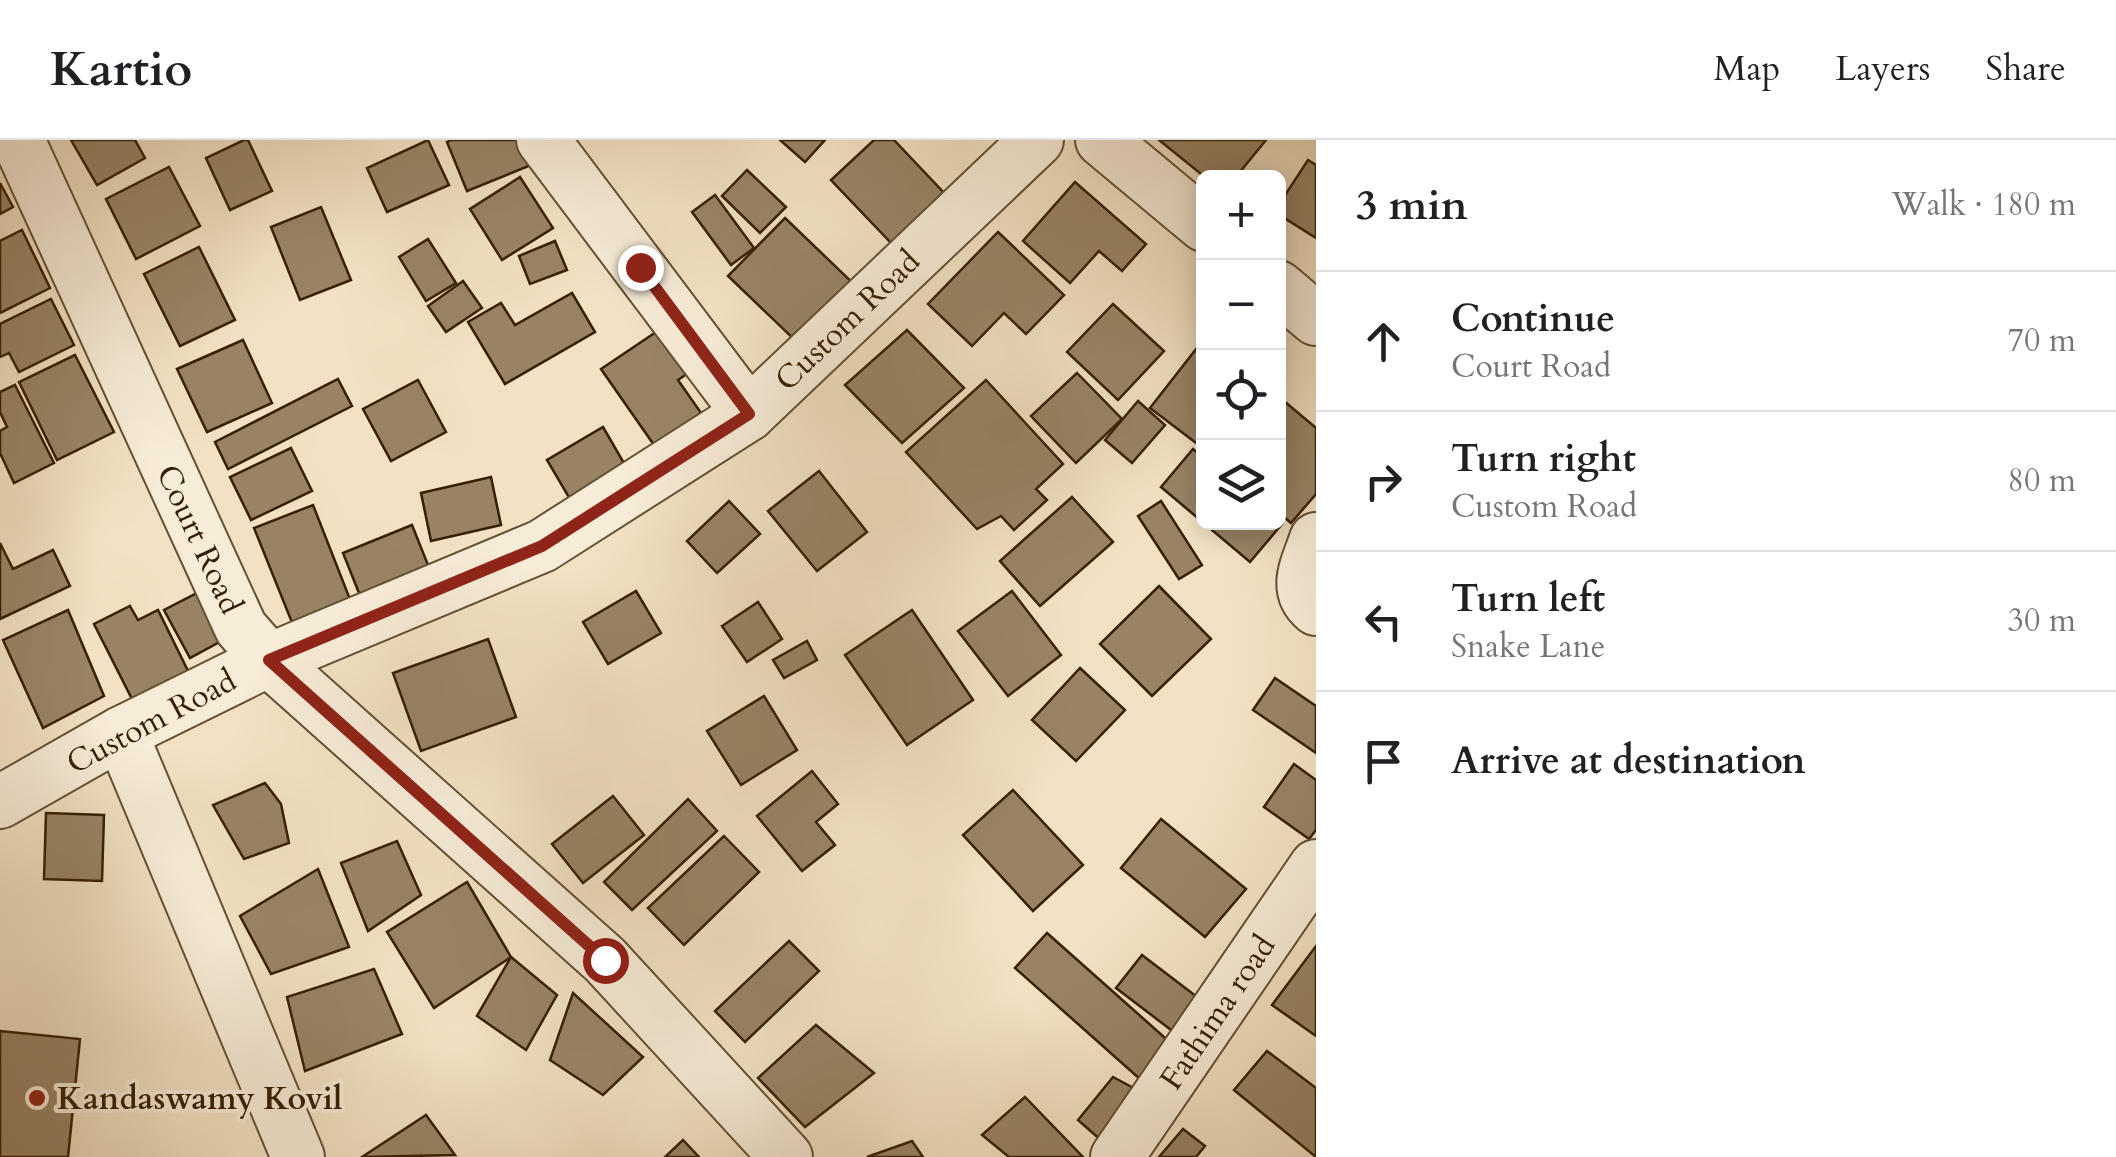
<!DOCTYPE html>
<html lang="en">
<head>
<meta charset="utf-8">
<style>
	:root { --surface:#fff; --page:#f2f2f2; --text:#202124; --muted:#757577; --line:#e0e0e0 }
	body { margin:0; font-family:Cardo,serif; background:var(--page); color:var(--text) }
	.controls { position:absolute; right:30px; top:30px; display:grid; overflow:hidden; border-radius:15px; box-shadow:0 5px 25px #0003 }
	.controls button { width:90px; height:90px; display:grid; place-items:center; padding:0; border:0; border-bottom:2px solid var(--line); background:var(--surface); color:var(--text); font:50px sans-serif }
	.stop { position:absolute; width:30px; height:30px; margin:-22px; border:8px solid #8f2418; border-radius:50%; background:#fff }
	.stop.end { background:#8f2418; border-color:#fff; box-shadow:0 2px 10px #0008 }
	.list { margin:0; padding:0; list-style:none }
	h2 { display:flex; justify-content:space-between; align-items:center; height:130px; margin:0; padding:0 40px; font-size:42px }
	h2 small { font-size:32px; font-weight:400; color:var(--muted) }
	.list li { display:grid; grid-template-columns:65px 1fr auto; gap:30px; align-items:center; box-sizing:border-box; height:140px; padding:0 40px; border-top:2px solid var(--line) }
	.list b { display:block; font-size:38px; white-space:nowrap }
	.list p { margin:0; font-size:32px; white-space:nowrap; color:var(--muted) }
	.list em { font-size:32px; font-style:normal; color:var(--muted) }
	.icon { flex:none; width:55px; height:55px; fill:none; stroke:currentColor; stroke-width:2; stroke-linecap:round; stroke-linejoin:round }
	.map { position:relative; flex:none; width:1316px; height:1017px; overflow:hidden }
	header { display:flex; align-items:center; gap:60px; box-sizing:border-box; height:140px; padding:0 50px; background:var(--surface); border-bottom:2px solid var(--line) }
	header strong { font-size:48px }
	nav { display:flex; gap:55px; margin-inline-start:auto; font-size:35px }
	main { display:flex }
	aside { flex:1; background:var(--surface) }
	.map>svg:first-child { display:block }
</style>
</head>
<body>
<header>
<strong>Kartio</strong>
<nav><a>Map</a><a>Layers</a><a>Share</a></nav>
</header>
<main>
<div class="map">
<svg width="1316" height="1017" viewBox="0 0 1316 1017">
	<rect width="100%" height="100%" fill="#f2e2c3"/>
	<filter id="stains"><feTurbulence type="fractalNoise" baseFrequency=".002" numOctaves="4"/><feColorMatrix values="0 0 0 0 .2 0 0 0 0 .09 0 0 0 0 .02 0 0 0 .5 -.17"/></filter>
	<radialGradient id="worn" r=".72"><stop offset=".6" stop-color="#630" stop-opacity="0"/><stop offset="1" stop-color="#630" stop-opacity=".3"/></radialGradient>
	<g fill="#988465" stroke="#361f00" stroke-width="2.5">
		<polygon points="71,0 135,0 145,18 97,45"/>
		<polygon points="244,0 248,0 272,51 230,70 206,18"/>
		<polygon points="428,0 449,45 387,72 367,28"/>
		<polygon points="451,0 521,0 531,25 467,51 447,2"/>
		<polygon points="780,0 825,0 805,22"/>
		<polygon points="874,0 894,0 946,55 893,105 831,40"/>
		<polygon points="1159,0 1266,0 1235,38 1206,38"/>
		<polygon points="1308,20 1316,25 1316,98 1278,74 1278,66"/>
		<polygon points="169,27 200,86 136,119 106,59"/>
		<polygon points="747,30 786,67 760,93 722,56"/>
		<polygon points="520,37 553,88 502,120 470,69"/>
		<polygon points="1075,42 1146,104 1122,131 1099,111 1070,143 1023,101"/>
		<polygon points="0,43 13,67 0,74"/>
		<polygon points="715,55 754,108 731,125 692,72"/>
		<polygon points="321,67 351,140 300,160 271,87"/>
		<polygon points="785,78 858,148 802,207 728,136"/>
		<polygon points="22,90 50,148 0,173 0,101"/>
		<polygon points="998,92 1064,155 1026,194 1004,173 972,206 928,164"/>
		<polygon points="428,99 456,143 426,161 399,117"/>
		<polygon points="555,101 567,130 530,144 519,116"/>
		<polygon points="199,107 235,180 180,206 144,134"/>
		<polygon points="463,141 482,168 446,192 428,166"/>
		<polygon points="572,153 595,192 505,244 468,182 501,163 515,185"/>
		<polygon points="51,159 74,205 19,232 9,213 0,217 0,184"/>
		<polygon points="1113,164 1164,211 1118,260 1067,212"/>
		<polygon points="665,186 694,229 678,240 701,273 654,305 601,229"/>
		<polygon points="907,190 964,248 902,303 845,245"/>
		<polygon points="1204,199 1204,309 1150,268"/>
		<polygon points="243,200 272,263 207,292 177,229"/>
		<polygon points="75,215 114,292 57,320 19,242"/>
		<polygon points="1077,233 1122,279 1076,323 1031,276"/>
		<polygon points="338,239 352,266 228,329 215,302"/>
		<polygon points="418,240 446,292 391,321 363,269"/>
		<polygon points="986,240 1063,324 1036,349 1047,360 1014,390 1001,376 977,389 906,312"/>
		<polygon points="15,245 54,323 14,343 0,313 0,291 7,287 0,272 0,252"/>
		<polygon points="1278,256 1316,288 1316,354 1291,383 1278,372"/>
		<polygon points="1138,261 1165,285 1132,323 1105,300"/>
		<polygon points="603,287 632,337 577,371 547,320"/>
		<polygon points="291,308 312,351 251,380 230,337"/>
		<polygon points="1193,309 1204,318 1204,382 1278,381 1282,384 1250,422 1161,347"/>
		<polygon points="819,331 867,392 817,431 768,371"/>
		<polygon points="491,337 501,385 431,401 421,353"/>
		<polygon points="1072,357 1113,402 1040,466 1000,421"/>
		<polygon points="729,361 760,394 717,433 687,401"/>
		<polygon points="1161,361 1202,425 1179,439 1138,376"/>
		<polygon points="313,365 353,467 295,490 254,388"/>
		<polygon points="412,385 430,430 361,458 343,413"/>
		<polygon points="0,403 13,429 53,410 70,446 0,479"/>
		<polygon points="1159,446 1211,499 1152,556 1100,504"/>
		<polygon points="636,451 661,493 608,524 583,482"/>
		<polygon points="1012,451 1061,515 1008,556 958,491"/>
		<polygon points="199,452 225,499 190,518 164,470"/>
		<polygon points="758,462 782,499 747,522 722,486"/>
		<polygon points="130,466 138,480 158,470 190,535 134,563 94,484"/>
		<polygon points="68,470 104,556 43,588 3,500"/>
		<polygon points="912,470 973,560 907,605 845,515"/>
		<polygon points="488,499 516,577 421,611 393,533"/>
		<polygon points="807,501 817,520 784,538 773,520"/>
		<polygon points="1080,528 1125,570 1076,621 1032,580"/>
		<polygon points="1275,538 1316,566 1316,613 1253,570"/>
		<polygon points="764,556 797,610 741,645 707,591"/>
		<polygon points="1294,624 1316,640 1316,690 1309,699 1264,667"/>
		<polygon points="812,631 838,664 816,682 835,705 802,731 757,676"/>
		<polygon points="265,643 281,664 289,703 244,719 213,665"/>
		<polygon points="1013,650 1083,725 1033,771 963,695"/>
		<polygon points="613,656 644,695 583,743 552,704"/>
		<polygon points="688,659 717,691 632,770 604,742"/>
		<polygon points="46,673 104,675 102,741 44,739"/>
		<polygon points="1161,679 1246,749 1205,797 1121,728"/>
		<polygon points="724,696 759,732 684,805 648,768"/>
		<polygon points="397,701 421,755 368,791 341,723"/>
		<polygon points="318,729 349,807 271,834 240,776"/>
		<polygon points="467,742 511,817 434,868 387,792"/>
		<polygon points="1047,793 1173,905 1141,940 1015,828"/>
		<polygon points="789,801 819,831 745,902 715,871"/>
		<polygon points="1316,806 1316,896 1272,865"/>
		<polygon points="1142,815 1201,860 1175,893 1116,848"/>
		<polygon points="511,817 557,855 526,910 477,876"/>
		<polygon points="374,829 402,894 305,931 287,857"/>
		<polygon points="573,853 643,917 603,955 550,920"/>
		<polygon points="816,885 874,933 805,987 758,938"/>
		<polygon points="0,891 80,899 68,1017 0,1017"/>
		<polygon points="1267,911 1316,948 1316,1017 1234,950"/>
		<polygon points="1113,937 1152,958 1111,1009 1078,980"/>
		<polygon points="1025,957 1083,1017 1009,1017 982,995"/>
		<polygon points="426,975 455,1015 362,1017"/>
		<polygon points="1183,989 1205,1006 1196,1017 1159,1017"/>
		<polygon points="683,1000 699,1017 665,1017"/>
		<polygon points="912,1001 923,1017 867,1017"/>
	</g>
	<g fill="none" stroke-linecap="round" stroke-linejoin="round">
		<g stroke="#655031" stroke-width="56">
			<g id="minor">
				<polyline points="18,0 241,488 269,520 605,820 786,1017"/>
				<polyline points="543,0 749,274"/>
				<polyline points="1102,0 1204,85"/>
				<polyline points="1278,147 1316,179"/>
				<path d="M 1316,399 C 1308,424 1292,449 1316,469"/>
				<polyline points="121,593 298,1017"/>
				<polyline points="0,662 121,593 269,520 542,406 749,274 1037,0"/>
				<polyline points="1117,1017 1316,726"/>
			</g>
		</g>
		<use href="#minor" stroke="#f7ecd8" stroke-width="52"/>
	</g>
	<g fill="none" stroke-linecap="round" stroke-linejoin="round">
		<polyline stroke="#8f2418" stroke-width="12" points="605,820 269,520 542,406 749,274 640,127"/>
	</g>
	<circle fill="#8f2418" stroke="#f7ecd8" stroke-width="4" cx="37" cy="958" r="10"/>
	<g text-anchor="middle" stroke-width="8" stroke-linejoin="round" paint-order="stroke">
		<g font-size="32" fill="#361f00" stroke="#f7ecd8">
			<text transform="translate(847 180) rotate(-44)" y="11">Custom Road</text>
			<text transform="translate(200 399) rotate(65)" y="11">Court Road</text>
			<text transform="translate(151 581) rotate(-28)" y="11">Custom Road</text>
			<text transform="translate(1217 872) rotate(-56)" y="11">Fathima road</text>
		</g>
		<g font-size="32" font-weight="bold" fill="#361f00" stroke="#f7ecd8" text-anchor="start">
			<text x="57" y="969">Kandaswamy Kovil</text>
		</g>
	</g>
	<rect width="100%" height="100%" filter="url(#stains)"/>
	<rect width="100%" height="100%" fill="url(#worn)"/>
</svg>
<div class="controls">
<button>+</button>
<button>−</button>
<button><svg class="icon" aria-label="locate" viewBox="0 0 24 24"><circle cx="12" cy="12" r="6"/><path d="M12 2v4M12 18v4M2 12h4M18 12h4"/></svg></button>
<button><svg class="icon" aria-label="layers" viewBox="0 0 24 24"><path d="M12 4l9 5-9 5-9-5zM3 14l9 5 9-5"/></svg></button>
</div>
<div class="stop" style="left:605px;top:820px"></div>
<div class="stop end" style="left:640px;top:127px"></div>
</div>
<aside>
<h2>3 min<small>Walk · 180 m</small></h2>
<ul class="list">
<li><svg class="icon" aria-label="ahead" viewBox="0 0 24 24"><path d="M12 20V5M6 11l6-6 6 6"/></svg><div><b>Continue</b><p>Court Road</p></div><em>70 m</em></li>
<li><svg class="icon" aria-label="right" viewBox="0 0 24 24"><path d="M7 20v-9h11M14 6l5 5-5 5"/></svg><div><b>Turn right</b><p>Custom Road</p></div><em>80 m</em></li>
<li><svg class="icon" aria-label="left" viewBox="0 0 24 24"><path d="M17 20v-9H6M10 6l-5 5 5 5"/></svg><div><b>Turn left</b><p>Snake Lane</p></div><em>30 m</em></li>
<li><svg class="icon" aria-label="arrive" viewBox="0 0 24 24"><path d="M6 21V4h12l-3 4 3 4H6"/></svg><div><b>Arrive at destination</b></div></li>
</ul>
</aside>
</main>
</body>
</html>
